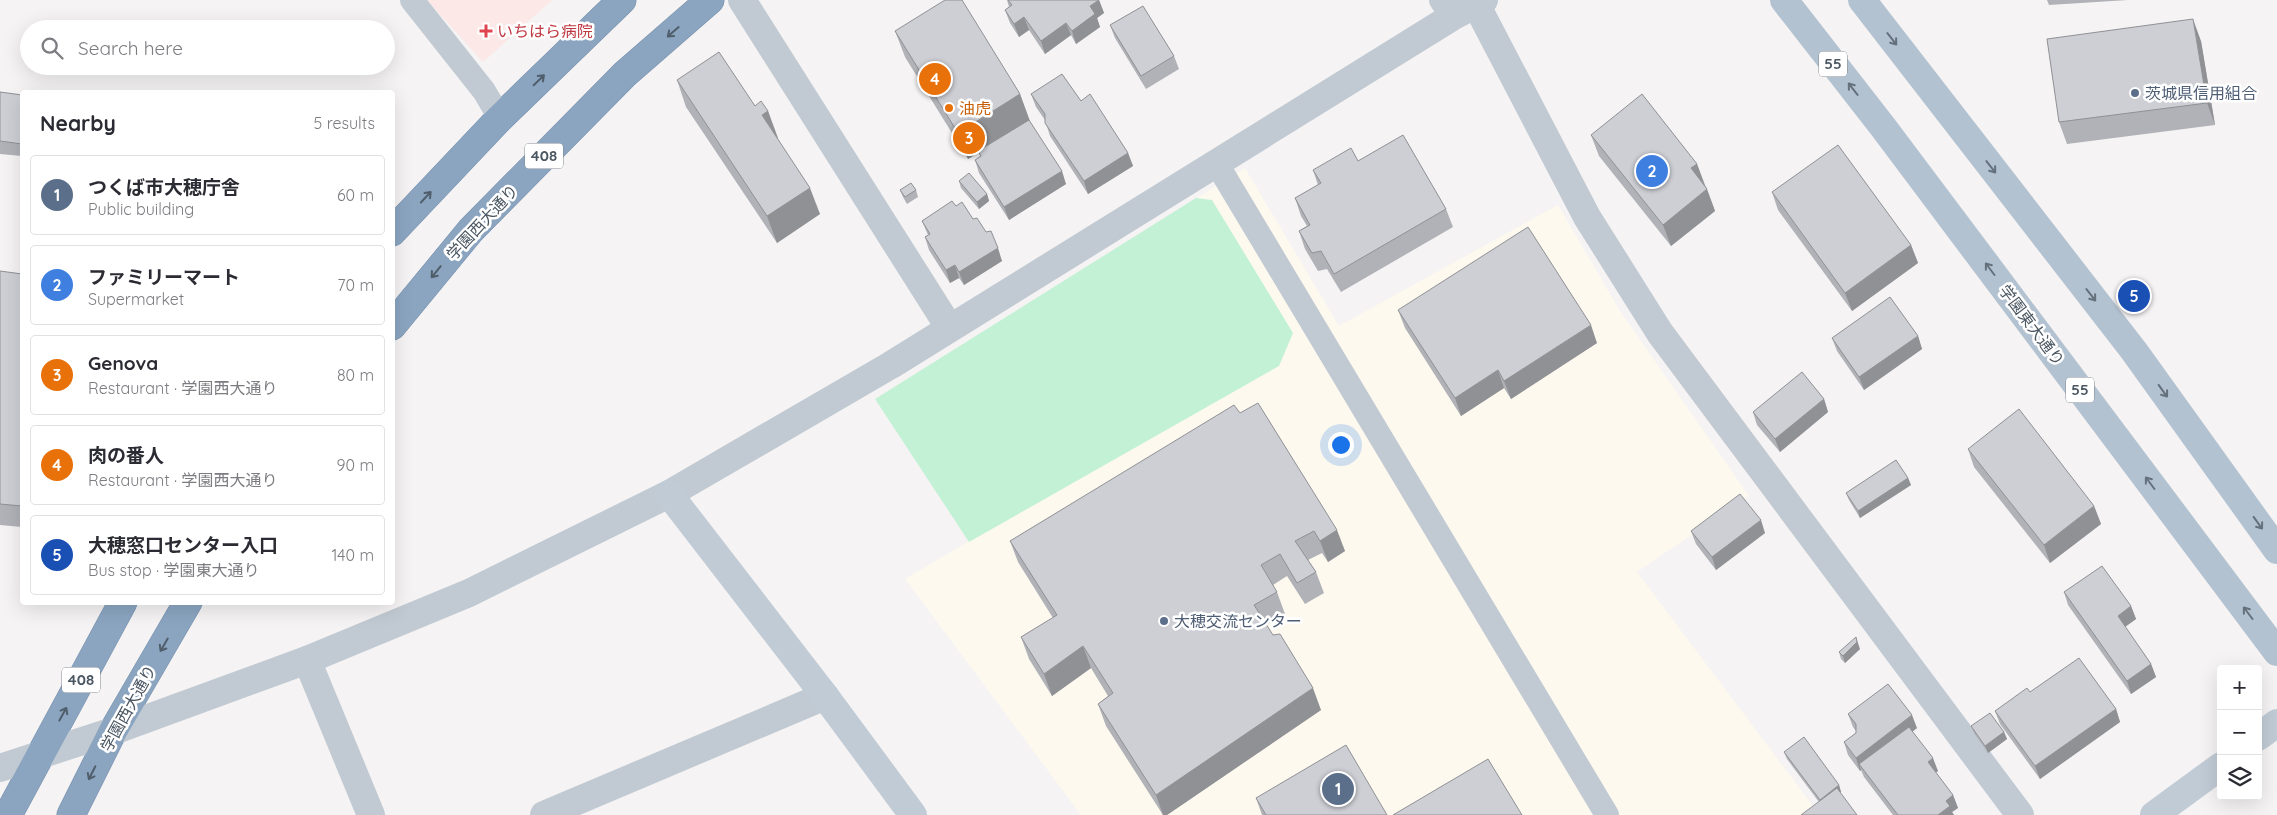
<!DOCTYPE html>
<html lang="en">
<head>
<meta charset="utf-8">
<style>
	:root { --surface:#fff; --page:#f7f7f7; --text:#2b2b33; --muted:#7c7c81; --line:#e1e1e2; --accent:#7c3aed }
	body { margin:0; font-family:Quicksand,"Noto Sans JP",sans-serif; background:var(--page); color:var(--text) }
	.controls { position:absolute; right:15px; bottom:15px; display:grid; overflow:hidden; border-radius:5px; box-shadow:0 5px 20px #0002 }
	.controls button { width:45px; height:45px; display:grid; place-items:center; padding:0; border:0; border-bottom:1px solid var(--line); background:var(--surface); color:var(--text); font:25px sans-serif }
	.you { position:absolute; left:1340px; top:444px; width:18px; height:18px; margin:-12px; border:4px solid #fff; border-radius:50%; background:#1a73e8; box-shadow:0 0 0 8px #1a73e833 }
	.badge { display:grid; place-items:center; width:32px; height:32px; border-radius:50%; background:var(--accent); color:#fff; font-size:16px; font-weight:700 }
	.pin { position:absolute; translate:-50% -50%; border:2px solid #fff; box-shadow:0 1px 5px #0006 }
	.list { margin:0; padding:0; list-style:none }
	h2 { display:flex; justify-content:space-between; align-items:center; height:65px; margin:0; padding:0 20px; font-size:21px }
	h2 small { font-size:16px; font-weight:400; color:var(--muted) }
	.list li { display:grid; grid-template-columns:32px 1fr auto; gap:15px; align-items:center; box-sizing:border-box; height:80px; margin:0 10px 10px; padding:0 10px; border:1px solid var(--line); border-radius:5px }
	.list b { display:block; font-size:19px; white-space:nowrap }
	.list p { margin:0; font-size:16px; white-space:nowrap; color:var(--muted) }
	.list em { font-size:16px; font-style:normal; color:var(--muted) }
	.icon { flex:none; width:28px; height:28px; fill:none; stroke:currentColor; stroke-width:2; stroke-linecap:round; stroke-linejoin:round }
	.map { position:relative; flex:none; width:2277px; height:815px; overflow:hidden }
	.search { position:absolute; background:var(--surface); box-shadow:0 5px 20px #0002; left:20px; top:20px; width:375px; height:55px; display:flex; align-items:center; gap:12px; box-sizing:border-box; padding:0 18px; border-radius:28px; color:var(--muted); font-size:19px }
	.panel { position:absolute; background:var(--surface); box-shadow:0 5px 20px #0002; left:20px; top:90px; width:375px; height:515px; border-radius:5px }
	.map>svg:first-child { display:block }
</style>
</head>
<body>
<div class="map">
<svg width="2277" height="815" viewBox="0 0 2277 815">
	<rect width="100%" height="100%" fill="#f5f3f3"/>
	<polygon fill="#fdf9ef" points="1245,168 1339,326 1558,205 1620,311 1749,496 1637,572 1816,810 1808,815 1081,815 905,579 969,541 875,399"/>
	<polygon fill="#fce8e6" points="427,0 552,0 483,62"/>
	<polygon fill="#c3f1d5" points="1196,198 1212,200 1293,333 1279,366 969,542 875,399"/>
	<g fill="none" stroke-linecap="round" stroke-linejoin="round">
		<g stroke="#7690ad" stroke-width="29">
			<g id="highway">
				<polyline points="392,232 500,118 622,0"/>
				<polyline points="392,326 471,230 625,74 710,0"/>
				<polyline points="8,815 123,602"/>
				<polyline points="71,815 113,731 188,602"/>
			</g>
		</g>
		<g stroke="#c1cad2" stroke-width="24">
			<polyline points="412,0 484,91 500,118"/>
			<polyline points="1441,0 1452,17"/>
			<polyline points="1217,164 1607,815"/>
		</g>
		<g stroke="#c1cad2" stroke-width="28">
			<polyline points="742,0 949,327"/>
			<polyline points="1476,4 1587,217 1660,333 2020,815"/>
			<polyline points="307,660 371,815"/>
			<polyline points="0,768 113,731 307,660 469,593 669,494 891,365 1452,17 1484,0"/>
			<polyline points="544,815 825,696"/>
		</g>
		<g stroke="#c1cbd6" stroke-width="28">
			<polyline points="669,494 825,696 913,815"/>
			<polyline points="2258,737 2277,723"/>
			<polyline points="2154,815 2221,766"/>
		</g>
		<g stroke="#b3c2d1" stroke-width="28">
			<polyline points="1784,0 1883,127 2277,652"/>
			<polyline points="1862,0 2134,351 2277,550"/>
		</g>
		<use href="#highway" stroke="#8ba5c1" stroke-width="28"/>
	</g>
	<g fill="#b0b2b7">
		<polygon points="1007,0 1099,0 1104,13 1097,18 1100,27 1076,44 1071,35 1045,54 1029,30 1019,37 1010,23 1005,10 1009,7"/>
		<polygon points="2047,0 2128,0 2049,5"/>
		<polygon points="1110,25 1174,56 1179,69 1146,89 1115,38"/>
		<polygon points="895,31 1020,94 1029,120 1066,184 1009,220 979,173 975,160 980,156 979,152 968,159 905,57"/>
		<polygon points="2201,41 2215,125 2067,144 2059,122"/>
		<polygon points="677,80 755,106 768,111 777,138 820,214 777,243 686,107"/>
		<polygon points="0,92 22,95 22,156 0,154"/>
		<polygon points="1031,94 1081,101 1128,153 1133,166 1088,194 1050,136 1045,120 1036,107"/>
		<polygon points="1591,135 1697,164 1715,211 1671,246 1599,156"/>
		<polygon points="1358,161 1446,209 1453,227 1341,292 1327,269 1318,271 1305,249 1299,231 1307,226 1301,216 1295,198 1318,185 1313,170"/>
		<polygon points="959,181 987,194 989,201 979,209 961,188"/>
		<polygon points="900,190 916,190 918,197 907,204 903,197"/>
		<polygon points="1772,192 1911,245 1918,263 1852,311 1778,210"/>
		<polygon points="956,206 973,219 1002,261 964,285 959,278 950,283 929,250 925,237 928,235 922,221"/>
		<polygon points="0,271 22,274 22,527 0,525"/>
		<polygon points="1398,310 1597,343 1511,399 1504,388 1461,416 1405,328"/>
		<polygon points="1918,336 1922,349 1864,390 1837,351 1832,338"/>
		<polygon points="1824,399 1828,412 1780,452 1757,425 1753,412"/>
		<polygon points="1240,413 1345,551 1328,562 1322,553 1308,560 1316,572 1324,593 1305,604 1287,576 1273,585 1277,592 1285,614 1266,625 1321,710 1167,815 1163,815 1106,726 1098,704 1108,696 1091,668 1052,696 1029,659 1021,637 1053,618 1018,562 1010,541"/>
		<polygon points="1968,449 2094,506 2101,524 2050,563 1974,467"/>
		<polygon points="1908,478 1911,485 1860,518 1849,500 1846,493"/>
		<polygon points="1691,531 1765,533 1716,570 1696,544"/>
		<polygon points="2064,592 2131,606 2136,619 2125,627 2151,664 2156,677 2131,694 2068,605"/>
		<polygon points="1860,649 1845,663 1841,659 1839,652"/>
		<polygon points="2030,692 2116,709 2120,722 2040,779 2000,724 1995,711"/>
		<polygon points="1848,714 1917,728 1912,732 1938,771 1935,773 1953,795 1958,808 1952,812 1954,815 1893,815 1864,777 1861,770 1860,771 1848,755 1844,742 1856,733 1856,731 1853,727"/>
		<polygon points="1971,726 2004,732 2007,739 1988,753 1974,733"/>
		<polygon points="1784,752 1839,785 1841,792 1819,802 1787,759"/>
		<polygon points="1256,798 1387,815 1262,815"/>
	</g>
	<g fill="#909195">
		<polygon points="1099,0 1104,13 1097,18 1100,27 1076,44 1072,31 1090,6"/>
		<polygon points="1024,17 1029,30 1019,37 1014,24"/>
		<polygon points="2193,19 2201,41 2215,125 2207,103"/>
		<polygon points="1066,23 1071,35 1045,54 1041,41"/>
		<polygon points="1020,94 1030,121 968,159 958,133"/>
		<polygon points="768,111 778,138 772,142 762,115"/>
		<polygon points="1128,153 1133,166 1088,194 1084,181"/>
		<polygon points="1697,164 1705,186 1691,168"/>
		<polygon points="1062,171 1066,184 1009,220 1004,207"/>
		<polygon points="810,188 820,214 777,243 767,216"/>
		<polygon points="1707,189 1715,211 1671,246 1663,225"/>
		<polygon points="987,194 989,201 979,209 977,202"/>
		<polygon points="1911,245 1918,263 1852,311 1845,293"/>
		<polygon points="998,248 1002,261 964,285 959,272"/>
		<polygon points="955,265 959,278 950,283 946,270"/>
		<polygon points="1591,325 1597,343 1511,399 1504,381"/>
		<polygon points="1918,336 1922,349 1864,390 1859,377"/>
		<polygon points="1498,370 1504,388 1461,416 1455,398"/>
		<polygon points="1824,399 1828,412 1780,452 1775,439"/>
		<polygon points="1908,478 1911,485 1860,518 1858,511"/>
		<polygon points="2094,506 2101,524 2050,563 2044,545"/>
		<polygon points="1761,520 1765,533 1716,570 1712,557"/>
		<polygon points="1337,530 1345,551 1328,562 1320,541"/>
		<polygon points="2131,606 2136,619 2122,629 2118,616"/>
		<polygon points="1856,637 1860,649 1845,663 1843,656"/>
		<polygon points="1083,646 1091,668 1052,696 1044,674"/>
		<polygon points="2151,664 2156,677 2131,694 2127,681"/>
		<polygon points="1313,688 1321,710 1167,815 1163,815 1156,795"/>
		<polygon points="2116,709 2120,722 2040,779 2035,766"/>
		<polygon points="1912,715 1917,728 1863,769 1859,764 1861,770 1860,771 1856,758"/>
		<polygon points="2004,732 2007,739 1988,753 1985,746"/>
		<polygon points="1933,758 1938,771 1932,775 1928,762"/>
		<polygon points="1839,785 1841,792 1822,806 1820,800"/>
		<polygon points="1953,795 1958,808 1952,812 1954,815 1938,815 1946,801"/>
	</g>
	<g fill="#cdcfd5" stroke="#909195">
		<polygon points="945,0 962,0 1020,94 958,133 895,31"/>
		<polygon points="1008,0 1099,0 1090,6 1095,14 1072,31 1066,23 1041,41 1024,17 1014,24 1005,10 1012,5"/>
		<polygon points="1143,6 1174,56 1141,76 1110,25"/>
		<polygon points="2193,19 2207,103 2059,122 2047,39"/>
		<polygon points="719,52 755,106 761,101 768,111 762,115 810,188 767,216 677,80"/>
		<polygon points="1062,74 1081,101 1090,94 1128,153 1084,181 1045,123 1045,114 1031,94"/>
		<polygon points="0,92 22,95 22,144 0,141"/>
		<polygon points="1642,94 1697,164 1691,168 1707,189 1663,225 1591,135"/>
		<polygon points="1029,120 1062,171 1004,207 975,160 981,156 978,151"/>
		<polygon points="1403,135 1446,209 1334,274 1321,251 1312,253 1299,231 1310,225 1295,198 1321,183 1313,170 1351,148 1358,161"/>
		<polygon points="1838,145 1911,245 1845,293 1772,192"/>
		<polygon points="969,173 987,194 977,202 959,181"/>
		<polygon points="911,183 916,190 905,197 900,190"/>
		<polygon points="952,201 956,206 962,202 973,219 977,218 986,232 991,231 998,248 959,272 955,265 946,270 925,237 930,234 922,221"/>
		<polygon points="1528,227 1591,325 1504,381 1498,370 1455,398 1398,310"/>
		<polygon points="0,271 22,274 22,506 0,504"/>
		<polygon points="1890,297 1918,336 1859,377 1832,338"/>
		<polygon points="1802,372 1824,399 1775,439 1753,412"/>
		<polygon points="1258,403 1337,530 1320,541 1314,531 1295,541 1316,572 1297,583 1280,554 1261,565 1277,592 1254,605 1273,635 1280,634 1313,688 1156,795 1098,704 1113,693 1083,646 1044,674 1021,637 1057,615 1010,541 1234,405 1240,413"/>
		<polygon points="2019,409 2094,506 2044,545 1968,449"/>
		<polygon points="1896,460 1908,478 1858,511 1846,493"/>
		<polygon points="1740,494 1761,520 1712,557 1691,531"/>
		<polygon points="2102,566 2131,606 2118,616 2151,664 2127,681 2064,592"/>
		<polygon points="1856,637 1857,642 1843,656 1839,652"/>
		<polygon points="2079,658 2116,709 2035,766 1995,711 2027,688 2030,692"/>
		<polygon points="1888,684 1912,715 1856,758 1844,742 1856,733 1856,724 1848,714"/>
		<polygon points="1990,713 2004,732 1985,746 1971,726"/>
		<polygon points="1909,727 1933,758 1928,762 1953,795 1946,801 1950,806 1938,815 1898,815 1859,764"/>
		<polygon points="1804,737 1839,785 1820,800 1784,752"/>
		<polygon points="1346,745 1387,815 1266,815 1256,798"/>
		<polygon points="1488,759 1522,815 1393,815"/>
		<polygon points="1837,788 1857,815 1801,815"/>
	</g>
	<defs><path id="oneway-shaft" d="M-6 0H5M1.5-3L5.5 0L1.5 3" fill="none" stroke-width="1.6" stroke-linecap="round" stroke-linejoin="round" transform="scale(1.25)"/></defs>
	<g stroke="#505e6b">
		<use href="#oneway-shaft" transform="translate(673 32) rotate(139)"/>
		<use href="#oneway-shaft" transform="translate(539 80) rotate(-44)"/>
		<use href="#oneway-shaft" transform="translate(426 197) rotate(-47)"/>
		<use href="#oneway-shaft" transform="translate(436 272) rotate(129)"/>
		<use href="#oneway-shaft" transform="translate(164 645) rotate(120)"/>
		<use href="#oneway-shaft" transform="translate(63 714) rotate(-61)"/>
		<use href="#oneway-shaft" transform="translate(92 773) rotate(117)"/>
	</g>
	<g stroke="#64717d">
		<use href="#oneway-shaft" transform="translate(1892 39) rotate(52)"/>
		<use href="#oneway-shaft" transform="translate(1853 89) rotate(-128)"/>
		<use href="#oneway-shaft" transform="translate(1991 167) rotate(52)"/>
		<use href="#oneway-shaft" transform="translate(1990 269) rotate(-127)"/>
		<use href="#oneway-shaft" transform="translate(2091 295) rotate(52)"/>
		<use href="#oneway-shaft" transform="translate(2163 391) rotate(54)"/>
		<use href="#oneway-shaft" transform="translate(2150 483) rotate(-127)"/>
		<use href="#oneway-shaft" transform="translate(2258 523) rotate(54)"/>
		<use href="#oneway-shaft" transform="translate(2248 613) rotate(-127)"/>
	</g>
	<path fill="#e0444e" stroke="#fff" stroke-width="2" d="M483.5 23.5h5v5h5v5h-5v5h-5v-5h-5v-5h5z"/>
	<g fill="#5c6f8a" stroke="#fff" stroke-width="2">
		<circle cx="2135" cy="93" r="5"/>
		<circle cx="1164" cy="621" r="5"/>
	</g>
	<circle fill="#e8710a" stroke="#fff" stroke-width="2" cx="949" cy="108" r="5"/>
	<g text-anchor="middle" stroke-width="5" stroke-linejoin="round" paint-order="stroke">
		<g fill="#fff" stroke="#808990" stroke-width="1">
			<rect x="1819" y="51.5" width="28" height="25" rx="4"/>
			<rect x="525" y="143.5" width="38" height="25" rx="4"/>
			<rect x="2066" y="377.5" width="28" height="25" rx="4"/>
			<rect x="62" y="667.5" width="38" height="25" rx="4"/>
		</g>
		<g font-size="15" font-weight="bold" fill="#4a5661">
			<text x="1833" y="69">55</text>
			<text x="544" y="161">408</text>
			<text x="2080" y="395">55</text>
			<text x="81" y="685">408</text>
		</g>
		<g font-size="16" fill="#be3a42" stroke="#fff" text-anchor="start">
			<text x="497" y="37">いちはら病院</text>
		</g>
		<g font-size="16" fill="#4e5e75" stroke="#fff" text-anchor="start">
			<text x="2145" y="99">茨城県信用組合</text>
			<text x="1174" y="627">大穂交流センター</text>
		</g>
		<g font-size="16" fill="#c56008" stroke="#fff" text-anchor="start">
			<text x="959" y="114">油虎</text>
		</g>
		<g font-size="16" fill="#4a5661" stroke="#fff">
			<text transform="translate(482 222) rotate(-47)" y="6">学園西大通り</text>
			<text transform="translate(2032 325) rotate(53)" y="6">学園東大通り</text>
			<text transform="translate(128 708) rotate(-61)" y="6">学園西大通り</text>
		</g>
	</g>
</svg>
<div class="controls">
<button>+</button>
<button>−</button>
<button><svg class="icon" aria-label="layers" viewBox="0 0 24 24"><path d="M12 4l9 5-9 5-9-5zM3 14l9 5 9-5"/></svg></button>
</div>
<div class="you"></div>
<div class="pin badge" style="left:1338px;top:789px;background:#5c6f8a">1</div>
<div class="pin badge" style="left:1652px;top:171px;background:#3f7fe0">2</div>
<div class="pin badge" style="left:969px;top:138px;background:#e8710a">3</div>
<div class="pin badge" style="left:935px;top:79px;background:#e8710a">4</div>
<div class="pin badge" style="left:2134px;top:296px;background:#1a4fb4">5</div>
<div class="search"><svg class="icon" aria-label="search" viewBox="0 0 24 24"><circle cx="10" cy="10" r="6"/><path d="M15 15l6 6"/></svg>Search here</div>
<section class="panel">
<h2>Nearby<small>5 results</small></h2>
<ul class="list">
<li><span class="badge" style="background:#5c6f8a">1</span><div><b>つくば市大穂庁舎</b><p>Public building</p></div><em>60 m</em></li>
<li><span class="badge" style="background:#3f7fe0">2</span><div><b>ファミリーマート</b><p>Supermarket</p></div><em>70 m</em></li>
<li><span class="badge" style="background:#e8710a">3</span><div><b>Genova</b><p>Restaurant · 学園西大通り</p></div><em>80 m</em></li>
<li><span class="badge" style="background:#e8710a">4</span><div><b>肉の番人</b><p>Restaurant · 学園西大通り</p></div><em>90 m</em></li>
<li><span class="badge" style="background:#1a4fb4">5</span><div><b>大穂窓口センター入口</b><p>Bus stop · 学園東大通り</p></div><em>140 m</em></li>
</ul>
</section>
</div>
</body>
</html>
